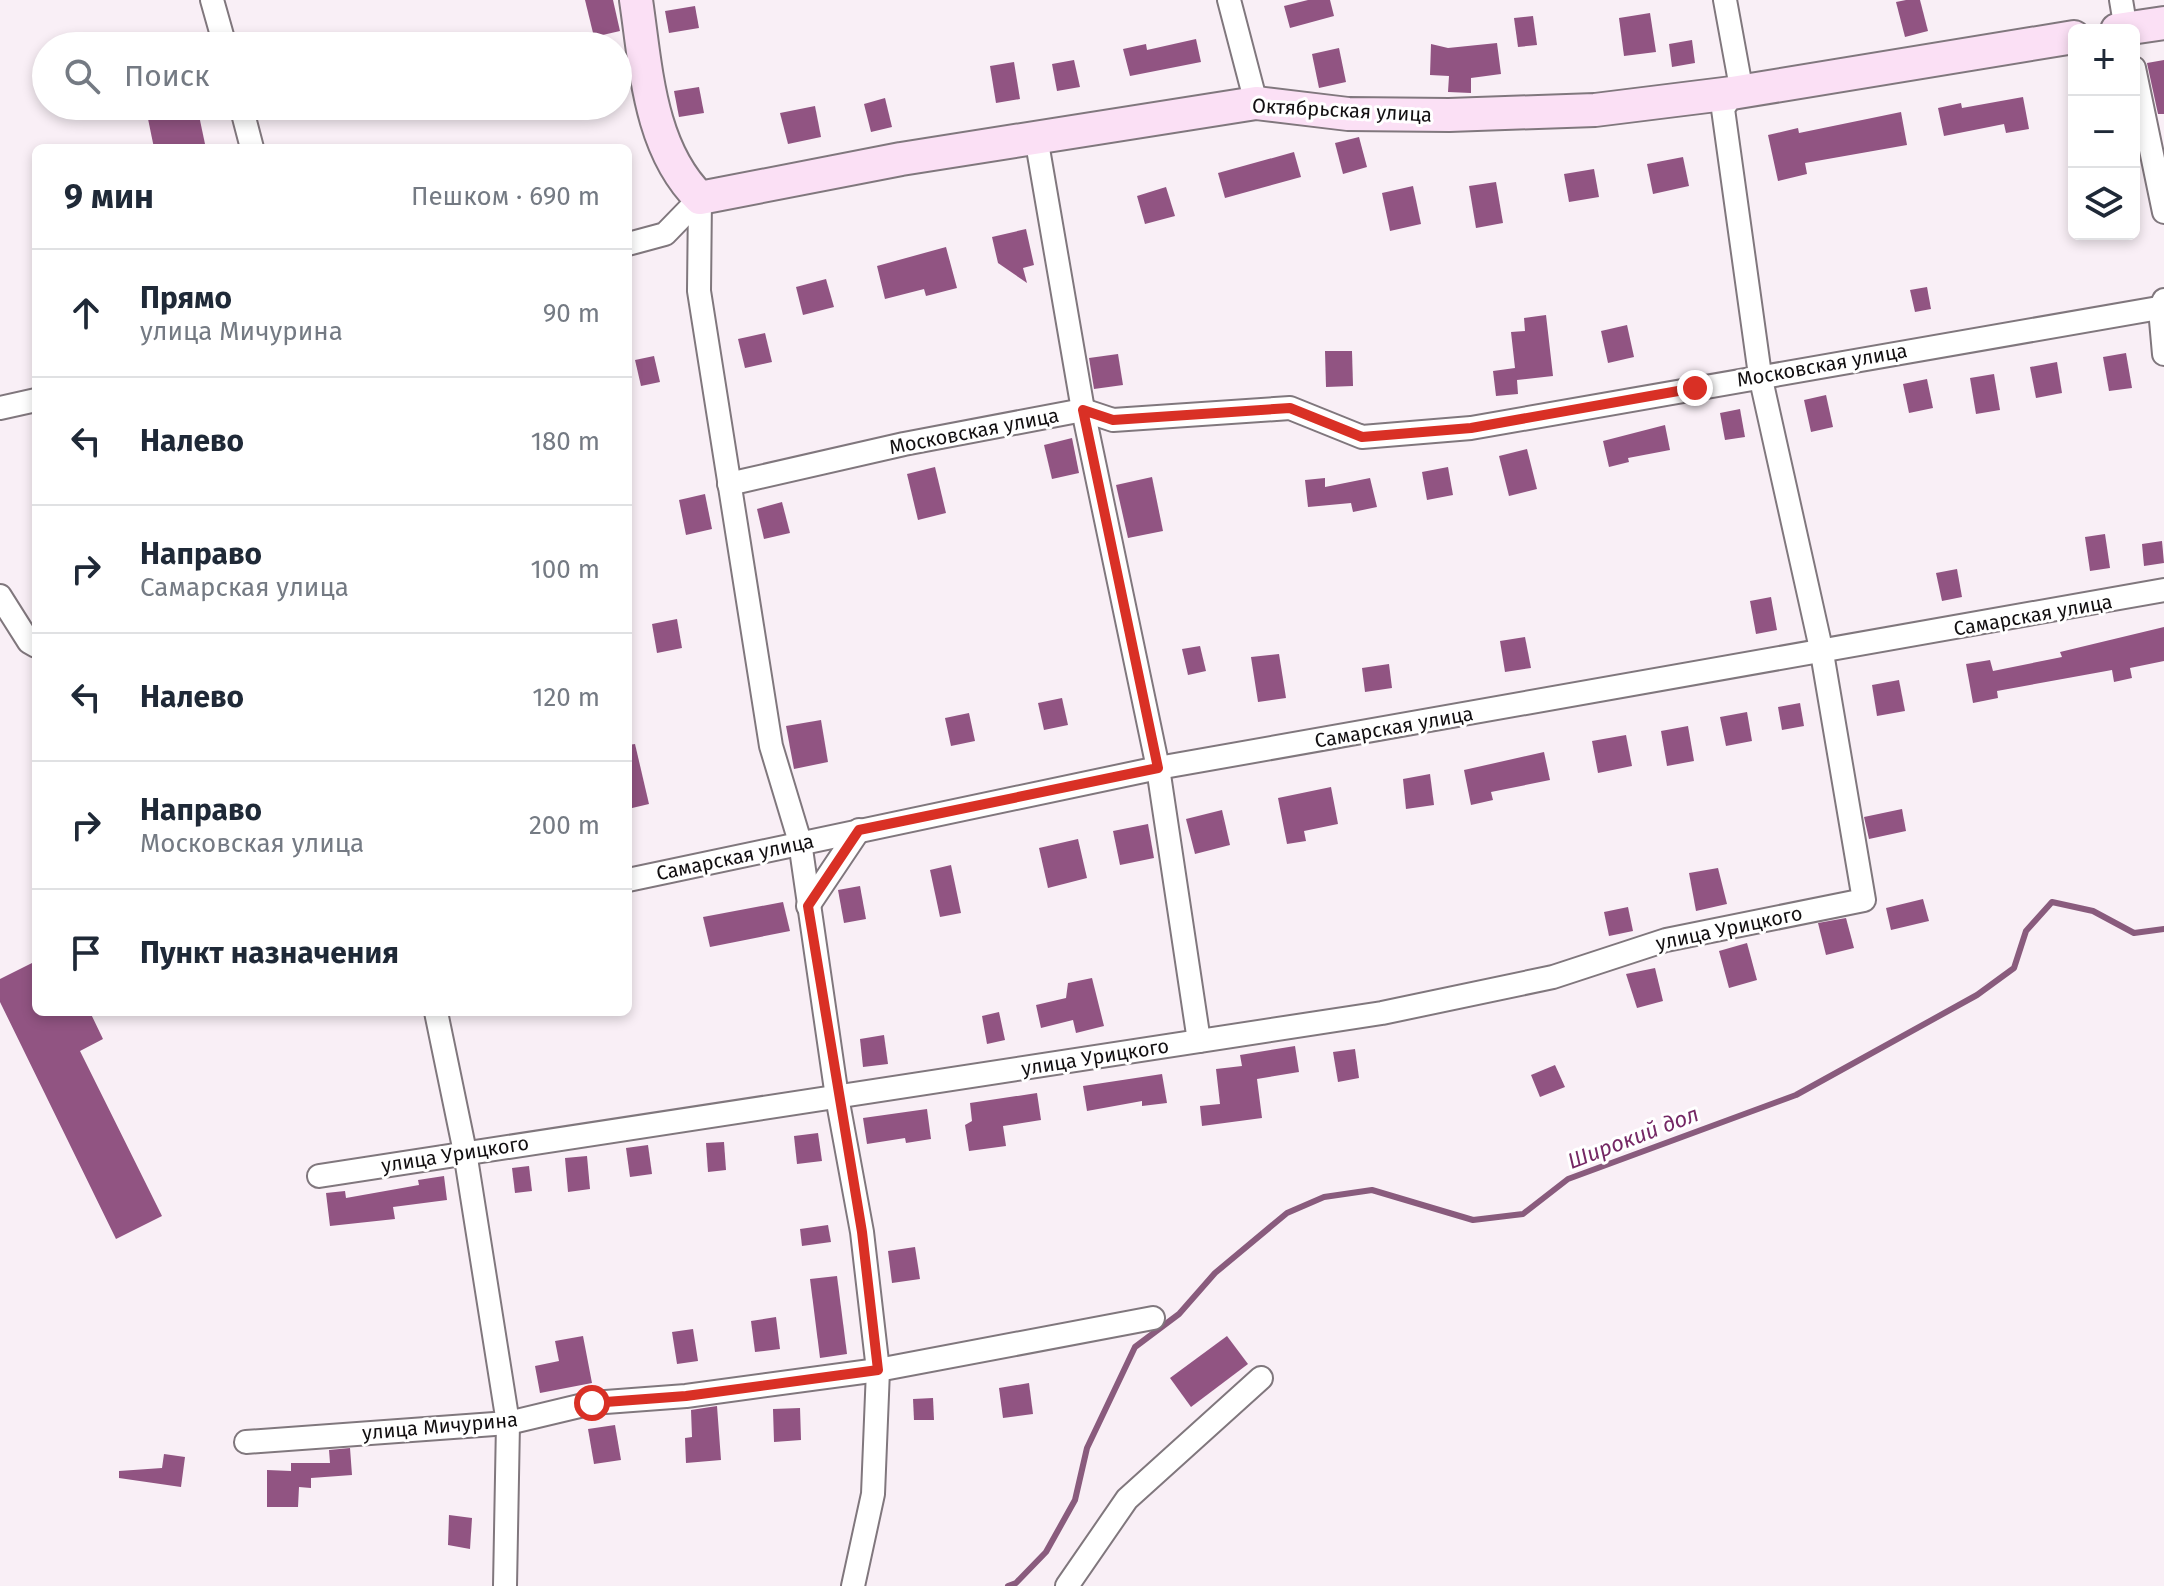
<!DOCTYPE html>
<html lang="ru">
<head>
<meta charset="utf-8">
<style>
	:root { --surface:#fff; --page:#f6f6f7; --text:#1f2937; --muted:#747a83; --line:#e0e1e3 }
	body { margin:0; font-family:"Fira Sans",sans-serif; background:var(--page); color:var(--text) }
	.controls { position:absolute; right:24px; top:24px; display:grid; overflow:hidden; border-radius:12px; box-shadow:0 4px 12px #0003 }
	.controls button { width:72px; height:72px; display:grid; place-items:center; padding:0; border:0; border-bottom:2px solid var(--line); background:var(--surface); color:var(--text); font:40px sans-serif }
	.stop { position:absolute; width:24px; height:24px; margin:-18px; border:6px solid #d93025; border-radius:50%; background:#fff }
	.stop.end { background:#d93025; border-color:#fff; box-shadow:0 2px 8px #0008 }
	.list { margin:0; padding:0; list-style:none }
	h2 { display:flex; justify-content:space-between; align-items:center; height:104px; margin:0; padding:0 32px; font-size:34px }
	h2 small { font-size:26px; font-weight:400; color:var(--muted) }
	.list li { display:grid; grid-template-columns:52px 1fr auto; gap:24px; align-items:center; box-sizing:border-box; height:128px; padding:0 32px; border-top:2px solid var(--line) }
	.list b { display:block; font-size:30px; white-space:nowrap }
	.list p { margin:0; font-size:26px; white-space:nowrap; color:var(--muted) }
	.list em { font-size:26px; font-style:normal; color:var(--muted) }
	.icon { flex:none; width:44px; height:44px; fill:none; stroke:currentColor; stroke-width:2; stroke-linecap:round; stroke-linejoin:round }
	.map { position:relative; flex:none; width:2164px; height:1586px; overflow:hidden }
	.search { position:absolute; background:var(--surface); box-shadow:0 4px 12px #0003; left:32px; top:32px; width:600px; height:88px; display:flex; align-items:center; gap:20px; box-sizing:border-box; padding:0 28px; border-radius:44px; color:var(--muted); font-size:30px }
	.panel { position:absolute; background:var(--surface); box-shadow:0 4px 12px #0003; left:32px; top:144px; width:600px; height:872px; border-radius:12px }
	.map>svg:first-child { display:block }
</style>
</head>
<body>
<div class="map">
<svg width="2164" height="1586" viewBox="0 0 2164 1586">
	<rect width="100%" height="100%" fill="#f9eff6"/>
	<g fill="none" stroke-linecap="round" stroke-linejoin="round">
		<polyline stroke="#895b7d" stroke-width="6" points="1008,1586 1016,1583 1046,1552 1075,1500 1087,1448 1135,1347 1179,1314 1215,1273 1287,1213 1324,1197 1372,1190 1473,1220 1523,1214 1568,1179 1796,1095 1977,995 2014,968 2026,931 2052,902 2093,911 2134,933 2164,929"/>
	</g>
	<g fill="#915482">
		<polygon points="585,0 613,0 620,31 594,37"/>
		<polygon points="1308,0 1330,0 1334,16 1290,28 1284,6"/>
		<polygon points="1906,0 1920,0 1928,31 1905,37 1896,2"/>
		<polygon points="695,6 699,28 669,33 665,11"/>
		<polygon points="1650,13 1656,52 1624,56 1619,18"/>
		<polygon points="1533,16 1537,45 1518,47 1514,18"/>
		<polygon points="1196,39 1201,62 1130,76 1123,49 1146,44 1147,50"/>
		<polygon points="1692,40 1695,63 1672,67 1669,44"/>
		<polygon points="1497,43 1501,74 1471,78 1471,93 1448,92 1449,76 1430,75 1431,44 1448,48"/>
		<polygon points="1339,48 1346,82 1319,88 1312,54"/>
		<polygon points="1074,60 1080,87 1057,91 1052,64"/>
		<polygon points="2164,60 2164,114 2158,114 2147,63"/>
		<polygon points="1014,62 1020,99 996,103 990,66"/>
		<polygon points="699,87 704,113 679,117 674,91"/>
		<polygon points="2023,97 2029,129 2006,133 2004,124 1944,136 1938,108 1961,103 1962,108"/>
		<polygon points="885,98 892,127 871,132 864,104"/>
		<polygon points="185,106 197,106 205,144 154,148 147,114"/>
		<polygon points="815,106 821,137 788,144 780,113"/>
		<polygon points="1901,112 1907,145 1805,163 1807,174 1778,181 1768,135 1798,128 1799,133"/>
		<polygon points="1359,137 1367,167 1343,174 1335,143"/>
		<polygon points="1294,152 1301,177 1225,198 1218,173"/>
		<polygon points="1683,157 1689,186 1653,194 1647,164"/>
		<polygon points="1594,169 1599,197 1569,202 1564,174"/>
		<polygon points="1496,182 1503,223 1476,228 1469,186"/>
		<polygon points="1413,186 1421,224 1390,231 1382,193"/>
		<polygon points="1166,187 1175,216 1145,224 1137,196"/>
		<polygon points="1026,229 1034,265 1023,268 1027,283 998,263 992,237"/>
		<polygon points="946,247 957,288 926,296 924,289 885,299 877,266"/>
		<polygon points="826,279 834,307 803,315 796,287"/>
		<polygon points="1927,287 1931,309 1915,312 1910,290"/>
		<polygon points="1546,315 1553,376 1517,380 1518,394 1496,396 1493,371 1515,368 1511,332 1525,331 1524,318"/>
		<polygon points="1627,325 1634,357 1608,363 1601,331"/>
		<polygon points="765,333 772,362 745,368 738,339"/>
		<polygon points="1325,351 1352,351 1353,386 1326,387"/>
		<polygon points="2126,353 2132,388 2109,391 2103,357"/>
		<polygon points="1118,354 1123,385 1094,389 1089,358"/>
		<polygon points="654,356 660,382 641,386 635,360"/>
		<polygon points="2057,362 2062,393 2036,398 2030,367"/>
		<polygon points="1994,374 2000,410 1976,414 1970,378"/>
		<polygon points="1927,379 1933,408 1909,413 1903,384"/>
		<polygon points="1826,395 1833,427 1811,432 1804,400"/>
		<polygon points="1740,409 1745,437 1725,440 1720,413"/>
		<polygon points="1665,425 1670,450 1628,458 1629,462 1609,467 1603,441"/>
		<polygon points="1072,438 1079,473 1052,479 1044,445"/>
		<polygon points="1527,449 1537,489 1509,496 1499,456"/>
		<polygon points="935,467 946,513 918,520 907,474"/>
		<polygon points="1448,467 1453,495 1427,500 1422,472"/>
		<polygon points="1152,477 1163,531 1128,538 1116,485"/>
		<polygon points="1325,478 1325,487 1370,478 1377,507 1353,512 1351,503 1308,507 1305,480"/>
		<polygon points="705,494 712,529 686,535 679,500"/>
		<polygon points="782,502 790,533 764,539 757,509"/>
		<polygon points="2105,534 2110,568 2090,571 2085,537"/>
		<polygon points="2162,541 2164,563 2144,566 2142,544"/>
		<polygon points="1957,569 1962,597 1942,601 1936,573"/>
		<polygon points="1771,597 1777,630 1756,634 1750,601"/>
		<polygon points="677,619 682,648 657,653 652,624"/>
		<polygon points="2164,627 2164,661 2130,668 2132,678 2114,682 2112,670 1997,691 1998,698 1973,703 1966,664 1990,660 1993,671 2062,657 2060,652"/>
		<polygon points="1525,637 1531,668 1505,672 1500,641"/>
		<polygon points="1200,646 1206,671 1188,675 1182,649"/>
		<polygon points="1279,654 1286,698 1258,702 1251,657"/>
		<polygon points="1389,664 1392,688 1365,692 1362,668"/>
		<polygon points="1899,680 1905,711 1877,716 1872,685"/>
		<polygon points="1062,698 1068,725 1044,730 1038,703"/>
		<polygon points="1800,703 1804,726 1782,730 1778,707"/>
		<polygon points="1747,712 1752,741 1726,746 1720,717"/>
		<polygon points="969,713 975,741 951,746 945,718"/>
		<polygon points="821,720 828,762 794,769 786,726"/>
		<polygon points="1688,726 1694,761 1667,766 1661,731"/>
		<polygon points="1626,735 1632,766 1598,773 1592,741"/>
		<polygon points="635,744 649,804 628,809 628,745"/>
		<polygon points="1544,752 1550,780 1491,792 1493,800 1471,805 1464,770"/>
		<polygon points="1430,774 1434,805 1406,809 1403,779"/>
		<polygon points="1331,787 1338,824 1304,831 1306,841 1287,844 1278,798"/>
		<polygon points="1902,809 1906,831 1869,839 1864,817"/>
		<polygon points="1222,810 1230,845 1195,854 1186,819"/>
		<polygon points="1148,824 1154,858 1120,865 1113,831"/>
		<polygon points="1078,839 1087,878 1048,888 1039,848"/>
		<polygon points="951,865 961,913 940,917 930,870"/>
		<polygon points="1718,868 1727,904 1696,911 1689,873"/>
		<polygon points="860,886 866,919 844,923 838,890"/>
		<polygon points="1923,899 1929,921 1891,930 1886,908"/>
		<polygon points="783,902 790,931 710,947 703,917"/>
		<polygon points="1628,907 1633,931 1609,936 1604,912"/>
		<polygon points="1846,918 1854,948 1826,955 1818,923"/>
		<polygon points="1747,943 1757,980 1729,988 1719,951"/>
		<polygon points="36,961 36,1012 90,1012 103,1039 80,1051 162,1216 116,1239 0,1002 0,979"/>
		<polygon points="1655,968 1663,1001 1637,1008 1626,974"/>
		<polygon points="1092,978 1104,1026 1076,1033 1073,1020 1041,1028 1036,1005 1066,998 1068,983"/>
		<polygon points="999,1012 1005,1040 987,1044 982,1016"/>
		<polygon points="884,1035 888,1064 863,1067 860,1039"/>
		<polygon points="1295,1046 1299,1072 1257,1079 1262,1118 1202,1126 1200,1106 1220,1104 1216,1069 1242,1066 1240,1055"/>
		<polygon points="1355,1049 1359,1078 1338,1082 1333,1052"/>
		<polygon points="1555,1065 1565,1087 1540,1097 1531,1075"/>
		<polygon points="1162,1074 1167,1103 1142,1106 1142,1101 1087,1111 1083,1086"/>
		<polygon points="1037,1093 1041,1120 1003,1126 1006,1146 969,1151 965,1125 972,1121 970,1103"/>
		<polygon points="927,1109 931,1139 906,1143 905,1138 867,1144 863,1118"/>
		<polygon points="818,1133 822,1161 797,1164 794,1136"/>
		<polygon points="724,1142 726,1170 708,1172 706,1143"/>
		<polygon points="648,1145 652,1174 630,1177 626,1148"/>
		<polygon points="587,1156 590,1189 568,1192 565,1158"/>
		<polygon points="529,1166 532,1191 515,1193 512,1168"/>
		<polygon points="444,1176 447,1200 393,1207 395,1219 330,1226 326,1193 345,1191 346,1198 419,1185 418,1180"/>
		<polygon points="828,1225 831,1242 802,1246 800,1229"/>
		<polygon points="915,1247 920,1279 892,1283 888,1251"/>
		<polygon points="837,1276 847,1354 820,1358 810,1279"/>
		<polygon points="776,1317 780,1349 755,1352 751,1321"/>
		<polygon points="693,1329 698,1361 677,1364 672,1332"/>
		<polygon points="583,1336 592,1383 540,1393 535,1366 559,1361 555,1341"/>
		<polygon points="1227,1336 1248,1364 1191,1407 1170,1378"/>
		<polygon points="1029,1383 1033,1414 1003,1418 999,1388"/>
		<polygon points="933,1398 934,1420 914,1420 913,1399"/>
		<polygon points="717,1406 721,1460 686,1463 685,1438 692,1437 691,1410"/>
		<polygon points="800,1408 801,1440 774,1442 773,1409"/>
		<polygon points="615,1425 621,1460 594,1464 588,1429"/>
		<polygon points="350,1448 352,1475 311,1478 311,1488 299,1487 298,1507 267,1507 267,1470 291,1471 291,1463 330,1463 329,1450"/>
		<polygon points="164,1454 185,1457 181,1487 119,1478 119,1471 162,1468"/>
		<polygon points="449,1515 472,1518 470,1549 448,1545"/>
	</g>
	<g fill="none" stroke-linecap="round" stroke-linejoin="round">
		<g stroke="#80777d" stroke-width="26">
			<g id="minor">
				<polyline points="212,0 225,46"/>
				<polyline points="1229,0 1256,103"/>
				<polyline points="2121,0 2126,30"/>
				<polyline points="2134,68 2164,212"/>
				<polyline points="241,106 252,148"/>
				<polyline points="1036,137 1083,410 1158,768 1199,1041"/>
				<polyline points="700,198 699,291 771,746 800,842 837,1097 862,1232 878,1370 873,1494 853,1586"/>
				<polyline points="628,244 665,234 700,198"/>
				<polyline points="2164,300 2160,309 2164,354"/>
				<polyline points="0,408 36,400"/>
				<polyline points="729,484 904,444 1083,410 1113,420 1290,408 1362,437 1471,428 2164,307"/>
				<polyline points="0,596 29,642 36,646"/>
				<polyline points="628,880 1158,768 2164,590"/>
				<polyline points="808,906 859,830"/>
				<polyline points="436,1012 465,1152 508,1423 505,1586"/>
				<polyline points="319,1176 1382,1013 1553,977 1666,940 1864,900 1822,653 1760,375 1723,109 1740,82 1725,0"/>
				<polyline points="246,1442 508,1423 592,1403 686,1396 878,1370 1153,1318"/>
				<polyline points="1067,1586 1127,1499 1261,1378"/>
			</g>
		</g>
		<g stroke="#80777d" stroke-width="36">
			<g id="secondary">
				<path d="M 636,0 C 646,67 649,148 700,198 L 901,159 L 1256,103 L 1348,114 L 1449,115 L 1595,110 L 1732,93 L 2074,37"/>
				<polyline points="2117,30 2164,23"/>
			</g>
		</g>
		<use href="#minor" stroke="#fff" stroke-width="22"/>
		<use href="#secondary" stroke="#fbe0f5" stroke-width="32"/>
	</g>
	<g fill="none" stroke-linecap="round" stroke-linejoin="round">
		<polyline stroke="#d93025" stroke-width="10" points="592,1403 686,1396 878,1370 862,1232 808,906 859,830 1158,768 1083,410 1113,420 1290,408 1362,437 1471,428 1695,388"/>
	</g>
	<g text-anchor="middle" stroke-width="6" stroke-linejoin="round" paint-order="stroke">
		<g font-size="20" fill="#120f11" stroke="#fff">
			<text transform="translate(1342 110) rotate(3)" y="7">Октябрьская улица</text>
			<text transform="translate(1822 365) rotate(-10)" y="7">Московская улица</text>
			<text transform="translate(974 431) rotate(-11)" y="7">Московская улица</text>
			<text transform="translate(2033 615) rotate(-10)" y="7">Самарская улица</text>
			<text transform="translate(1394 727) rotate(-10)" y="7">Самарская улица</text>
			<text transform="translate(735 857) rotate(-12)" y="7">Самарская улица</text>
			<text transform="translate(1729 928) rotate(-12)" y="7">улица Урицкого</text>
			<text transform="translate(1095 1057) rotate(-9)" y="7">улица Урицкого</text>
			<text transform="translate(455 1154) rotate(-9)" y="7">улица Урицкого</text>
			<text transform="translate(440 1426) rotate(-5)" y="7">улица Мичурина</text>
		</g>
		<g font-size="22" font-style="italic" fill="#752865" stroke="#fff">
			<text transform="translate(1633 1137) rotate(-21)" y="8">Широкий дол</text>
		</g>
	</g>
</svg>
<div class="controls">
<button>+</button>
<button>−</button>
<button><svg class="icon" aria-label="layers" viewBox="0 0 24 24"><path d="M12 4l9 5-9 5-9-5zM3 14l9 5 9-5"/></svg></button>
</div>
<div class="stop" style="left:592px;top:1403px"></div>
<div class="stop end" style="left:1695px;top:388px"></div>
<div class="search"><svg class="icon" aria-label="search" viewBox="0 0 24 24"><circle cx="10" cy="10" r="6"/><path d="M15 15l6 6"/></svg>Поиск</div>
<section class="panel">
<h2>9 мин<small>Пешком · 690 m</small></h2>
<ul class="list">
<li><svg class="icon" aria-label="ahead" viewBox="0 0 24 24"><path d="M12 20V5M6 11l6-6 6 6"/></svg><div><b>Прямо</b><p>улица Мичурина</p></div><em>90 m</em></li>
<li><svg class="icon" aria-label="left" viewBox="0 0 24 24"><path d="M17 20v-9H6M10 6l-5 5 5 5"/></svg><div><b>Налево</b></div><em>180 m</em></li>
<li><svg class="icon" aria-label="right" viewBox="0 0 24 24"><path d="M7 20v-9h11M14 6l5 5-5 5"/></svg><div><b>Направо</b><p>Самарская улица</p></div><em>100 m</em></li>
<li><svg class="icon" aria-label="left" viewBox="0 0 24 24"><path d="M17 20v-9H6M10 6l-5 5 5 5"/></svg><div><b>Налево</b></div><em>120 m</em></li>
<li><svg class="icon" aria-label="right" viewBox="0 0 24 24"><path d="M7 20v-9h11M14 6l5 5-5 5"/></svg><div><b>Направо</b><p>Московская улица</p></div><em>200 m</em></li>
<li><svg class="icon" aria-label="arrive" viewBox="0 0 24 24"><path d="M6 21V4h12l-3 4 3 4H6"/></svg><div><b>Пункт назначения</b></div></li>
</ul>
</section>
</div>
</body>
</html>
